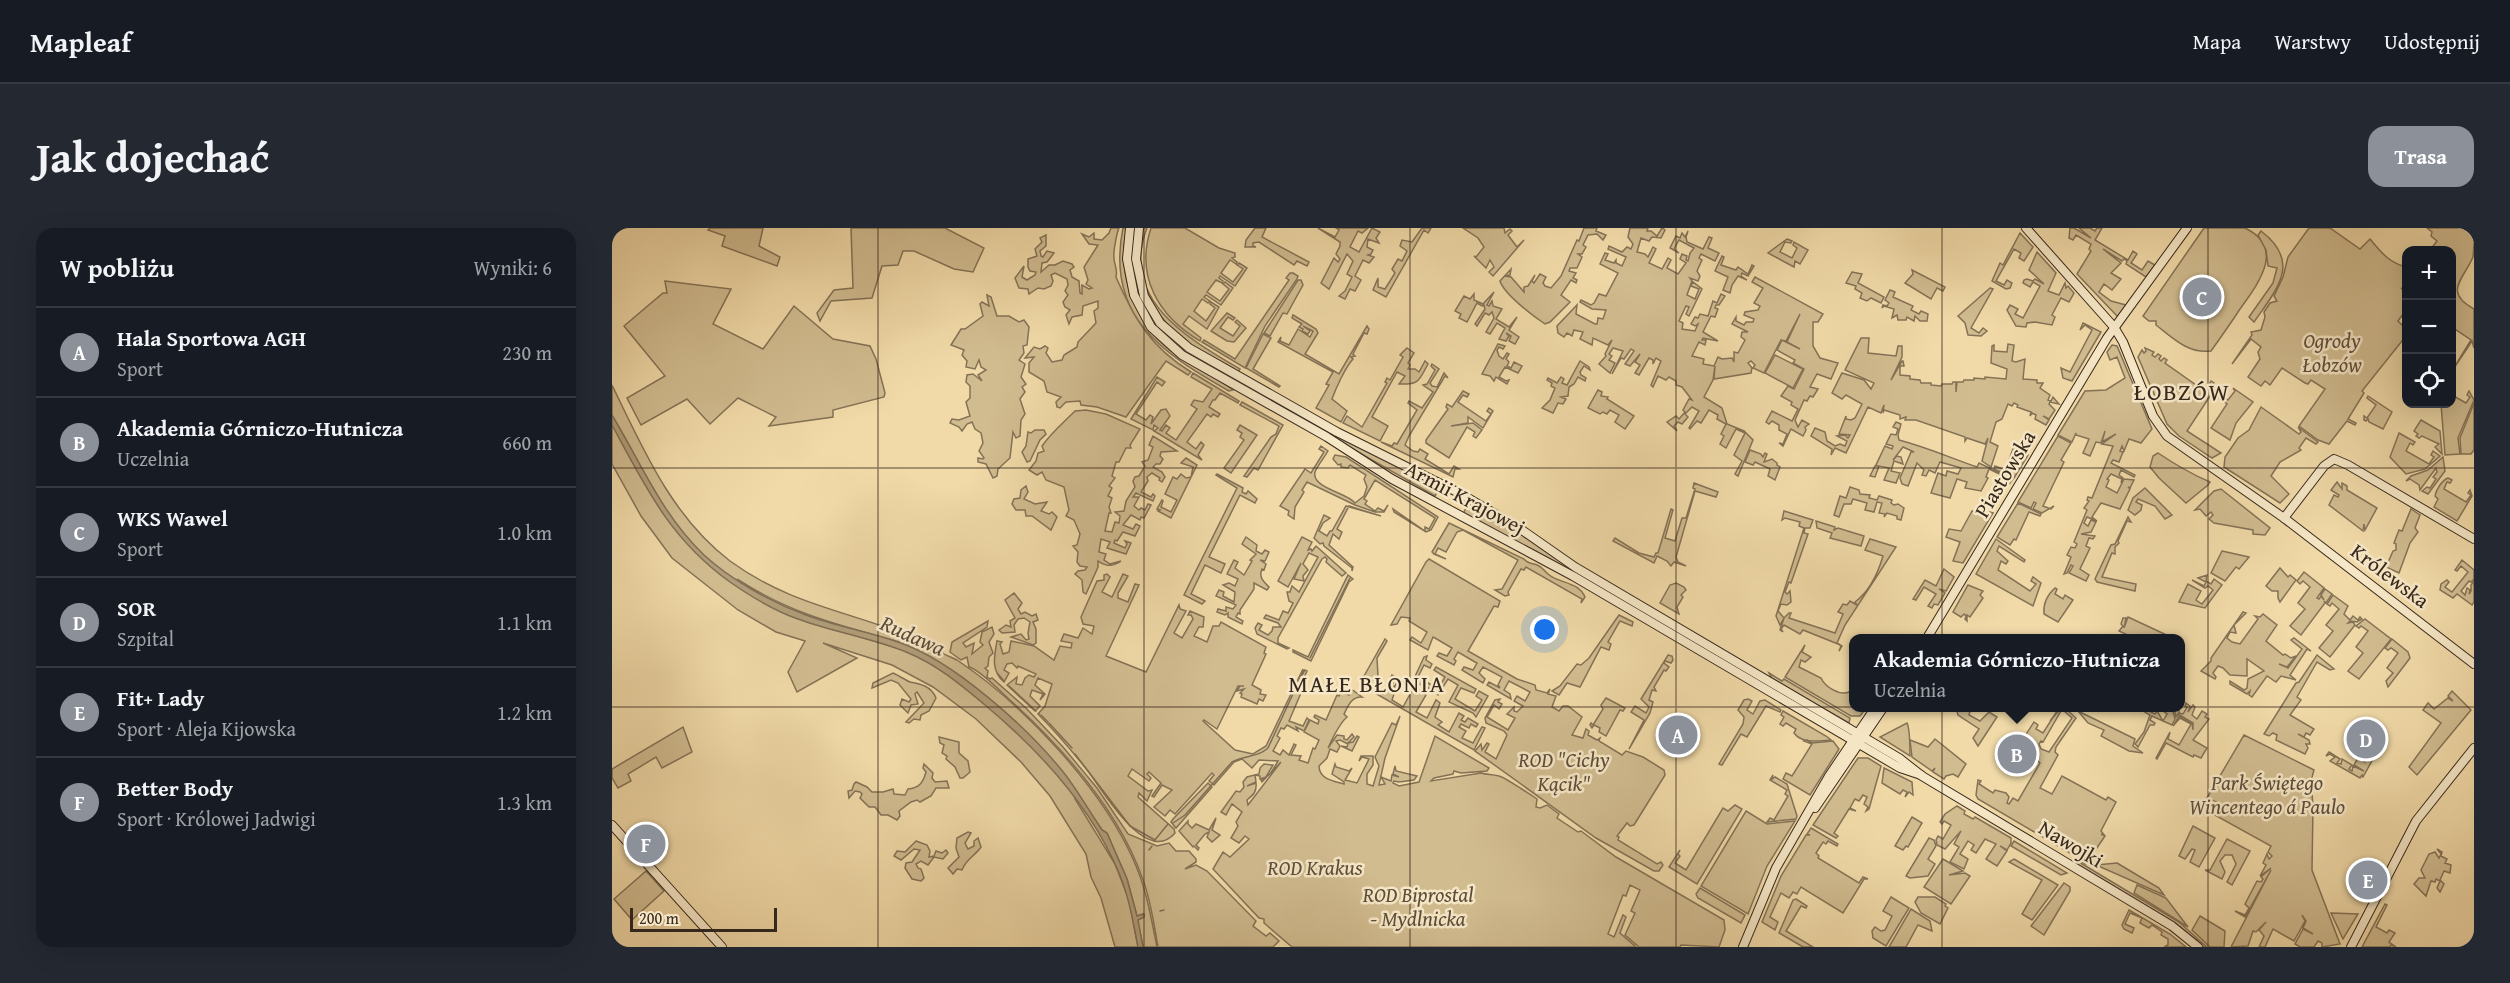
<!DOCTYPE html>
<html lang="pl">
<head>
<meta charset="utf-8">
<style>
	:root { --surface:#171b24; --page:#242831; --text:#f1f3f6; --muted:#9ea1a6; --line:#363941; --accent:#8c9099 }
	body { margin:0; font-family:"Gentium Book Plus",serif; background:var(--page); color:var(--text) }
	.controls { position:absolute; right:18px; top:18px; display:grid; overflow:hidden; border-radius:12px; box-shadow:0 6px 24px #0002 }
	.controls button { width:54px; height:54px; display:grid; place-items:center; padding:0; border:0; border-bottom:2px solid var(--line); background:var(--surface); color:var(--text); font:30px sans-serif }
	.scale { position:absolute; left:18px; bottom:15px; width:147px; box-sizing:border-box; padding-left:6px; border:3px solid #36281d; border-top:0; font-size:16px; line-height:21px; white-space:nowrap; color:#36281d; -webkit-text-stroke:4px #f6e7c6; paint-order:stroke }
	.you { position:absolute; left:933px; top:402px; width:21px; height:21px; margin:-15px; border:4px solid #fff; border-radius:50%; background:#1a73e8; box-shadow:0 0 0 9px #1a73e833 }
	.badge { display:grid; place-items:center; width:39px; height:39px; border-radius:50%; background:var(--accent); color:#fff; font-size:20px; font-weight:700 }
	.pin { position:absolute; translate:-50% -50%; border:3px solid #fff; box-shadow:0 2px 6px #0006 }
	.popup { position:absolute; left:1237px; top:406px; width:336px; height:78px; box-sizing:border-box; display:grid; place-content:center; border-radius:12px; background:var(--surface); filter:drop-shadow(0 2px 4px #0005); font-size:20px; white-space:nowrap; color:var(--muted) }
	.popup b { font-size:22px; color:var(--text) }
	.popup::after { content:''; position:absolute; left:50%; top:100%; margin-left:-12px; border:12px solid transparent; border-top-color:var(--surface) }
	.list { margin:0; padding:0; list-style:none }
	h2 { display:flex; justify-content:space-between; align-items:center; height:78px; margin:0; padding:0 24px; font-size:26px }
	h2 small { font-size:20px; font-weight:400; color:var(--muted) }
	.list li { display:grid; grid-template-columns:39px 1fr auto; gap:18px; align-items:center; box-sizing:border-box; height:90px; padding:0 24px; border-top:2px solid var(--line) }
	.list b { display:block; font-size:22px; white-space:nowrap }
	.list p { margin:0; font-size:20px; white-space:nowrap; color:var(--muted) }
	.list em { font-size:20px; font-style:normal; color:var(--muted) }
	.icon { flex:none; width:33px; height:33px; fill:none; stroke:currentColor; stroke-width:2; stroke-linecap:round; stroke-linejoin:round }
	.map { position:relative; flex:none; width:1862px; height:719px; overflow:hidden; border-radius:18px }
	header { display:flex; align-items:center; gap:36px; box-sizing:border-box; height:84px; padding:0 30px; background:var(--surface); border-bottom:2px solid var(--line) }
	header strong { font-size:28px }
	nav { display:flex; gap:33px; margin-inline-start:auto; font-size:21px }
	.intro { display:flex; align-items:center; justify-content:space-between; box-sizing:border-box; height:144px; padding:0 36px }
	h1 { margin:0; font-size:42px }
	.button { padding:15px 27px; border-radius:18px; background:var(--accent); color:#fff; font-size:21px; font-weight:700 }
	main { display:flex; gap:36px; padding:0 36px }
	aside { flex:1; background:var(--surface); border-radius:18px; box-shadow:0 6px 24px #0002 }
	.map>svg:first-child { display:block }
</style>
</head>
<body>
<header>
<strong>Mapleaf</strong>
<nav><a>Mapa</a><a>Warstwy</a><a>Udostępnij</a></nav>
</header>
<div class="intro"><h1>Jak dojechać</h1><a class="button">Trasa</a></div>
<main>
<aside>
<h2>W pobliżu<small>Wyniki: 6</small></h2>
<ul class="list">
<li><span class="badge">A</span><div><b>Hala Sportowa AGH</b><p>Sport</p></div><em>230 m</em></li>
<li><span class="badge">B</span><div><b>Akademia Górniczo-Hutnicza</b><p>Uczelnia</p></div><em>660 m</em></li>
<li><span class="badge">C</span><div><b>WKS Wawel</b><p>Sport</p></div><em>1.0 km</em></li>
<li><span class="badge">D</span><div><b>SOR</b><p>Szpital</p></div><em>1.1 km</em></li>
<li><span class="badge">E</span><div><b>Fit+ Lady</b><p>Sport · Aleja Kijowska</p></div><em>1.2 km</em></li>
<li><span class="badge">F</span><div><b>Better Body</b><p>Sport · Królowej Jadwigi</p></div><em>1.3 km</em></li>
</ul>
</aside>
<div class="map">
<svg width="1862" height="719" viewBox="0 0 1862 719">
	<rect width="100%" height="100%" fill="#f1daa8"/>
	<filter id="stains"><feTurbulence type="fractalNoise" baseFrequency=".00333" numOctaves="4"/><feColorMatrix values="0 0 0 0 .2 0 0 0 0 .09 0 0 0 0 .02 0 0 0 .5 -.17"/></filter>
	<radialGradient id="worn" r=".72"><stop offset=".6" stop-color="#630" stop-opacity="0"/><stop offset="1" stop-color="#630" stop-opacity=".3"/></radialGradient>
	<g fill="#d1bc90" stroke="#847256" stroke-width="1.5" fill-rule="evenodd">
		<polygon points="98,0 151,0 147,18 168,29 165,38 110,18 113,8 96,2"/>
		<polygon points="239,0 333,0 372,20 361,44 342,41 302,23 291,23 286,37 270,38 260,70 219,73 208,93 205,85 222,62 241,60"/>
		<path d="M 499,0 L 507,0 C 505,4 501,24 502,30 C 502,37 506,41 504,49 C 522,90 538,119 579,144 L 576,147 L 554,133 L 514,189 L 485,179 L 469,177 L 468,173 L 454,174 L 448,180 L 445,179 L 444,174 L 449,169 L 435,164 L 432,153 L 417,144 L 417,135 L 422,129 L 413,130 L 422,119 L 428,121 L 433,118 L 436,120 L 434,125 L 440,134 L 450,132 L 452,127 L 465,119 L 466,114 L 484,95 L 482,83 L 486,80 L 486,73 L 471,78 L 470,87 L 460,89 L 457,96 L 454,87 L 458,82 L 453,79 L 451,74 L 456,67 L 453,63 L 456,57 L 455,51 L 443,45 L 439,47 L 441,53 L 439,58 L 432,61 L 426,60 L 417,66 L 416,61 L 407,60 L 403,50 L 412,38 L 410,49 L 415,52 L 423,47 L 424,44 L 418,43 L 416,39 L 416,31 L 425,28 L 423,21 L 430,14 L 428,10 L 434,7 L 434,18 L 428,23 L 429,28 L 431,29 L 435,23 L 442,25 L 435,34 L 430,35 L 429,44 L 437,37 L 443,37 L 451,33 L 460,36 L 462,39 L 458,42 L 460,49 L 467,53 L 468,65 L 470,66 L 470,57 L 477,61 L 480,60 L 474,56 L 476,52 L 472,39 L 486,17 L 477,16 L 470,6 L 477,9 L 482,5 L 482,11 L 490,12 L 497,5 Z"/>
		<path d="M 511,0 L 515,0 C 504,45 522,94 559,123 C 578,138 601,147 621,162 L 617,163 C 550,125 493,88 511,0 Z"/>
		<path d="M 531,0 L 535,0 C 507,72 577,111 628,141 L 626,144 C 614,140 604,133 594,127 C 545,98 520,58 531,0 Z"/>
		<path d="M 539,0 L 573,0 L 607,20 L 623,25 L 623,29 L 620,30 L 625,34 L 624,36 L 618,32 L 609,45 L 621,54 L 631,41 L 625,37 L 627,35 L 635,40 L 623,58 L 608,48 L 607,50 L 611,53 L 610,55 L 604,52 L 595,64 L 608,73 L 617,61 L 611,56 L 613,54 L 621,60 L 609,77 L 594,67 L 592,69 L 598,73 L 596,75 L 590,71 L 582,83 L 594,93 L 603,80 L 598,76 L 599,74 L 607,79 L 595,101 L 577,88 L 571,96 L 589,110 L 588,113 C 546,88 523,48 539,0 Z"/>
		<polygon points="643,0 654,0 650,9 697,34 695,38 685,33 682,37 647,14 641,15 641,18 644,19 633,19 634,12"/>
		<polygon points="706,0 723,9 727,2 724,0 756,0 750,5 746,3 738,19 747,24 760,0 768,4 764,10 767,15 756,11 755,19 761,22 759,26 756,27 762,29 757,35 751,32 743,48 749,52 743,63 738,61 733,71 727,68 733,63 740,49 735,46 741,33 735,26 717,61 709,55 722,30 726,34 728,31 724,26 728,18 728,14"/>
		<polygon points="810,0 819,0 816,5 812,2 774,69 761,62 766,50 766,59 773,61 783,45 780,41 786,31 790,33 795,23 788,18 790,12 800,14"/>
		<polygon points="851,0 892,0 893,5 898,1 900,3 896,7 905,19 912,12 881,48 877,44 882,39 878,32 874,40 862,28 864,29 872,19 866,10"/>
		<path d="M 972,0 L 985,0 L 984,3 L 994,7 L 991,12 L 985,6 L 976,7 L 971,17 L 974,19 L 970,26 L 966,26 L 970,29 L 965,40 L 958,40 L 957,43 L 964,45 L 961,50 L 965,52 L 964,55 L 959,52 L 949,67 L 958,74 L 938,94 L 933,96 C 921,88 892,66 888,53 L 899,41 L 898,47 L 893,48 L 899,49 L 912,64 L 912,59 L 916,58 L 923,47 L 920,53 L 922,55 L 928,46 L 934,49 L 931,55 L 933,58 L 939,60 L 949,48 L 965,12 L 967,13 Z"/>
		<polygon points="1018,0 1036,0 1035,3 1039,3 1045,8 1050,0 1053,2 1049,10 1040,9 1037,13 1029,10 1025,24 1033,26 1036,29 1041,19 1044,21 1037,35 1050,41 1056,30 1059,32 1055,40 1066,46 1074,35 1068,31 1070,26 1075,28 1074,32 1076,33 1078,25 1082,20 1067,12 1062,21 1067,25 1058,20 1064,8 1068,10 1070,5 1073,9 1076,3 1074,9 1075,14 1091,21 1097,9 1100,10 1096,20 1107,25 1103,33 1089,26 1087,30 1090,32 1085,43 1088,48 1086,53 1078,50 1080,53 1075,67 1083,71 1087,61 1079,58 1081,54 1090,61 1077,88 1074,86 1077,79 1074,78 1067,93 1071,95 1070,101 1083,103 1086,96 1083,98 1079,96 1083,89 1086,90 1088,86 1096,88 1101,73 1105,75 1109,66 1113,68 1107,77 1104,77 1103,80 1106,81 1103,89 1099,88 1091,104 1106,113 1091,110 1090,112 1094,112 1093,117 1087,114 1080,128 1092,131 1091,136 1102,138 1106,129 1110,131 1120,130 1122,134 1122,124 1126,125 1133,112 1129,109 1130,104 1136,104 1120,96 1124,89 1124,93 1132,97 1134,94 1141,94 1142,91 1132,87 1133,84 1146,82 1148,78 1142,75 1151,60 1140,54 1143,49 1211,86 1206,94 1201,94 1201,118 1208,130 1226,135 1219,151 1205,146 1198,159 1206,161 1201,169 1198,168 1195,173 1192,172 1183,192 1186,199 1190,192 1197,196 1193,199 1194,202 1191,208 1179,201 1171,218 1167,215 1171,216 1175,206 1167,202 1167,197 1160,193 1157,196 1154,194 1160,183 1180,193 1186,181 1179,177 1180,174 1169,168 1176,158 1182,161 1192,141 1181,135 1183,132 1165,122 1170,112 1188,121 1175,114 1188,86 1174,113 1169,112 1152,145 1141,140 1143,137 1139,133 1136,135 1140,140 1139,145 1102,151 1103,138 1101,152 1092,169 1110,180 1115,196 1132,203 1141,212 1126,248 1123,246 1130,233 1122,227 1133,205 1124,201 1114,220 1108,216 1112,208 1109,206 1114,196 1105,191 1106,187 1097,182 1089,195 1085,193 1078,201 1077,200 1087,183 1080,179 1073,186 1076,189 1070,196 1066,194 1062,198 1065,203 1055,194 1064,188 1067,191 1073,184 1071,182 1077,171 1080,172 1070,159 1064,157 1064,153 1057,149 1054,152 1046,148 1041,159 1039,157 1049,133 1044,130 1041,136 1041,132 1037,130 1027,147 1023,145 1028,137 1023,134 1028,126 1018,138 1013,136 1022,123 1019,121 1012,131 1009,130 1000,146 1011,123 1001,120 997,126 1000,128 997,132 1003,135 998,145 987,136 994,128 993,126 1000,112 996,117 981,110 980,117 968,111 971,104 962,102 960,108 955,105 952,109 946,105 945,98 965,77 964,86 983,96 985,96 986,90 991,91 994,82 980,81 968,74 969,72 979,77 982,75 987,66 994,68 1006,45 988,36 993,25 996,26 993,32 1002,35 1004,32 1004,35 1010,38 1014,29 996,21 997,18 1010,24 1015,19 1019,21 1021,16 1016,9"/>
		<polygon points="1458,0 1462,0 1479,10 1467,0 1478,0 1483,3 1485,0 1490,0 1483,12 1516,32 1521,23 1525,26 1519,35 1530,42 1536,33 1543,37 1534,49 1514,36 1515,33 1512,31 1510,33 1491,21 1509,35 1499,45 1509,51 1500,62 1492,56 1487,64 1499,73 1514,77 1506,89 1465,46 1479,23 1477,21 1479,16 1464,7 1461,12 1457,10"/>
		<path d="M 1592,0 L 1633,0 C 1675,20 1645,57 1628,81 C 1619,95 1609,109 1599,123 C 1576,126 1561,110 1544,97 L 1544,93 L 1537,93 L 1531,88 Z"/>
		<path d="M 1697,0 L 1718,0 L 1748,21 L 1758,11 C 1770,25 1776,34 1794,39 L 1794,63 L 1789,60 L 1794,65 L 1794,82 L 1786,93 L 1790,97 L 1794,91 L 1794,108 L 1750,163 L 1752,165 L 1736,191 L 1744,195 L 1743,197 L 1735,193 L 1717,216 L 1706,212 L 1687,198 L 1713,161 L 1699,152 L 1696,156 L 1693,155 L 1670,140 L 1658,157 L 1653,153 L 1649,158 L 1636,149 L 1648,131 L 1646,124 L 1649,119 L 1639,111 L 1620,136 L 1640,107 L 1639,104 L 1649,102 L 1653,89 L 1652,84 L 1658,75 L 1665,73 L 1662,68 L 1671,49 L 1676,29 Z"/>
		<path d="M 1815,0 L 1862,0 C 1862,9 1862,21 1861,29 C 1851,52 1831,64 1862,81 L 1862,120 L 1860,113 L 1840,143 L 1859,112 L 1840,99 L 1840,22 L 1818,22 L 1825,13 L 1819,8 L 1820,4 Z"/>
		<path d="M 1649,3 C 1690,34 1665,61 1642,94 L 1637,89 L 1661,55 L 1665,40 L 1656,38 L 1654,22 L 1646,7 Z"/>
		<polygon points="1408,5 1421,19 1412,33 1407,30 1409,25 1402,21 1384,53 1392,57 1395,52 1400,55 1398,60 1394,61 1380,53 1388,35 1391,37"/>
		<polygon points="1175,11 1180,13 1179,15 1173,14 1168,24 1180,30 1185,20 1181,17 1182,14 1196,22 1188,36 1183,33 1182,39 1156,25"/>
		<polygon points="1425,24 1444,45 1436,63 1447,67 1453,55 1454,60 1456,58 1462,65 1457,74 1449,70 1440,87 1443,89 1440,97 1423,94 1415,95 1414,99 1404,98 1395,82 1398,77 1406,81 1403,86 1411,90 1428,58 1421,54 1418,59 1411,55 1412,52 1415,51 1421,53 1423,51 1432,56 1417,42"/>
		<polygon points="1110,28 1112,29 1109,37 1124,42 1126,39 1136,46 1140,37 1142,38 1136,48 1130,45 1129,48 1135,52 1126,48 1120,57 1118,65 1111,62 1116,49 1103,43"/>
		<polygon points="1300,42 1333,59 1331,63 1325,60 1319,71 1293,55 1301,46"/>
		<polygon points="1240,44 1250,46 1246,55 1272,69 1269,75 1259,70 1255,73 1248,70 1250,65 1243,61 1244,58 1234,55"/>
		<polygon points="681,45 686,48 685,51 653,98 633,140 590,114 592,112 623,131 677,52 674,50 678,45"/>
		<polygon points="686,52 689,52 691,57 675,86 671,85 658,108 652,105"/>
		<polygon points="53,53 119,61 101,96 151,121 182,78 221,111 258,118 264,131 273,165 272,169 221,182 221,189 157,198 164,189 126,170 98,196 75,171 29,197 15,170 53,148 12,98 51,65 55,65"/>
		<polygon points="1378,60 1381,61 1359,100 1367,105 1371,100 1375,103 1369,108 1356,107 1353,95 1346,88"/>
		<polygon points="1278,62 1283,64 1281,69 1301,78 1299,82 1307,86 1309,83 1316,86 1315,93 1308,93 1303,88 1302,93 1295,89 1294,92 1286,92 1285,87 1280,90 1282,81 1272,78 1270,80 1271,77 1275,78 1277,75 1273,72"/>
		<polygon points="882,64 875,77 877,78 880,73 881,78 890,81 884,91 897,99 905,89 897,102 907,109 903,116 897,113 899,108 894,105 897,108 894,113 887,111 893,100 885,95 878,106 874,104 882,90 880,84 877,87 873,85 865,98 863,96 873,81 872,77 870,78 865,75 855,94 847,90 849,86 843,83 852,68 858,71 862,66 862,72 871,76"/>
		<polygon points="375,67 379,69 385,88 397,88 407,94 412,92 417,99 415,117 411,118 412,125 407,132 413,136 409,149 414,156 410,159 413,164 408,171 413,186 409,192 408,208 404,210 401,204 398,230 386,241 385,248 381,250 374,236 366,234 366,230 371,231 372,230 367,223 371,215 369,205 363,201 360,194 355,196 350,203 347,199 338,195 340,191 347,192 358,188 354,174 358,170 358,158 354,154 355,147 361,146 370,153 366,147 374,142 369,139 367,132 363,141 354,139 355,133 350,127 352,122 339,117 349,101 353,101 371,88 368,76 370,74 377,78"/>
		<polygon points="615,85 623,90 621,92 616,89 608,100 621,108 628,98 623,94 625,92 634,100 622,114 615,113 599,103"/>
		<path d="M 681,87 L 704,101 L 706,105 L 693,126 L 727,146 L 755,98 L 757,101 L 755,106 L 752,105 L 741,126 L 743,128 L 739,129 L 741,131 C 733,140 724,160 720,171 L 735,183 L 729,194 L 704,180 L 717,157 L 714,156 L 721,144 L 666,114 L 669,109 L 668,113 L 677,117 L 686,101 L 698,109 L 701,103 L 691,98 L 698,103 L 696,106 L 690,103 L 691,101 L 687,99 L 690,96 L 680,90 Z"/>
		<polygon points="1471,95 1489,104 1460,153 1451,150 1449,140 1458,144 1480,102 1473,97 1468,102"/>
		<polygon points="651,106 659,110 641,141 668,158 667,159 634,140"/>
		<polygon points="1249,110 1257,110 1256,125 1284,128 1286,118 1290,118 1290,129 1279,152 1290,133 1291,133 1292,138 1288,138 1288,147 1298,148 1298,151 1308,152 1309,155 1319,155 1319,157 1329,158 1330,156 1340,156 1341,154 1344,154 1344,164 1345,154 1351,154 1352,152 1362,152 1362,150 1373,151 1373,149 1394,151 1395,141 1379,135 1380,118 1382,117 1382,123 1395,124 1396,116 1402,117 1400,133 1404,134 1413,131 1411,151 1425,152 1425,155 1431,155 1428,160 1438,167 1436,172 1439,173 1441,169 1447,176 1438,174 1437,176 1443,182 1437,191 1431,188 1437,192 1434,197 1423,191 1424,187 1420,185 1418,188 1419,184 1405,179 1406,177 1402,175 1400,178 1396,176 1390,191 1384,194 1378,214 1386,218 1379,239 1370,233 1376,210 1373,216 1355,210 1353,213 1353,209 1304,192 1293,192 1294,189 1288,191 1288,187 1272,182 1271,185 1272,177 1269,185 1256,179 1234,225 1223,220 1219,227 1220,221 1199,208 1203,200 1213,204 1215,213 1223,218 1228,216 1233,218 1235,213 1225,208 1233,207 1236,210 1238,207 1227,206 1234,188 1234,191 1239,192 1243,190 1250,176 1234,167 1230,171 1220,165 1230,145 1252,152 1259,161 1262,155 1233,142"/>
		<polygon points="886,116 893,118 891,121 887,119 885,122 887,128 891,131 895,125 897,126 894,131 897,134 895,138 899,140 902,134 910,138 906,145 893,139 887,149 894,153 897,152 895,156 884,149 882,153 878,148 870,146"/>
		<polygon points="1500,117 1505,118 1540,201 1529,215 1517,211 1512,223 1510,218 1508,223 1511,224 1507,234 1501,232 1499,235 1523,247 1522,249 1509,242 1507,247 1511,250 1509,255 1510,251 1499,246 1495,251 1497,252 1494,259 1505,265 1512,251 1522,252 1518,260 1516,259 1518,261 1508,281 1489,275 1480,289 1485,293 1475,289 1472,295 1476,298 1479,292 1484,294 1479,304 1469,306 1483,308 1481,311 1477,310 1474,318 1478,320 1468,341 1477,347 1474,353 1457,345 1461,338 1459,337 1455,345 1452,346 1459,329 1455,327 1459,319 1463,320 1465,316 1462,314 1475,282 1472,280 1477,273 1475,272 1476,269 1480,270 1501,218 1490,216 1504,206 1490,214 1493,203 1489,215 1484,214 1478,228 1471,225 1477,211 1464,207 1464,205 1460,214 1446,207 1473,163 1494,162 1513,150 1505,129 1498,132 1495,124"/>
		<path d="M 795,120 L 802,125 L 796,135 L 798,137 L 796,141 L 803,141 L 807,144 L 813,133 L 816,136 C 807,152 808,157 787,156 L 793,148 L 785,144 L 760,189 L 776,198 L 768,213 L 731,195 L 735,188 L 750,199 L 775,155 L 773,154 L 775,150 L 778,152 L 791,129 L 788,127 Z"/>
		<polygon points="1533,120 1542,124 1540,127 1543,129 1546,126 1549,128 1547,131 1549,133 1552,130 1555,132 1553,135 1587,159 1590,156 1595,160 1599,153 1602,155 1599,159 1602,162 1575,203 1609,225 1600,230 1567,208 1555,196 1526,129 1530,122 1532,125 1534,123"/>
		<polygon points="1163,127 1191,141 1181,160 1153,145"/>
		<polygon points="968,133 977,139 978,142 972,138 968,144 969,147 974,150 973,153 966,149 962,156 957,159 956,168 949,169 954,171 951,176 946,175 941,185 930,180 938,172 943,160 939,158 940,155 935,152 936,150 945,155 949,149 952,151 950,155 955,157"/>
		<polygon points="820,136 827,141 818,155 820,158 825,159 832,145 836,150 833,148 797,208 793,217 801,223 806,224 808,221 816,226 813,231 837,246 842,238 847,241 843,241 841,249 769,214 780,218 782,215 785,216 805,182 796,175 797,173 810,180 821,164 811,157 815,156 823,142 819,138"/>
		<polygon points="581,145 627,173 626,175 608,165 603,172 601,172 597,179 608,186 606,189 601,186 599,189 595,186 575,214 584,221 589,214 592,217 586,227 590,232 542,203 546,200 542,197 541,202 519,191 545,149 553,154 550,158 545,154 524,186 534,192 538,187 541,189 539,196 549,182 554,181 558,188 548,202 550,203 554,197 558,200 554,205 564,212 585,181 579,177 582,172 591,174 600,161 579,149"/>
		<path d="M 0,157 C 31,221 60,289 118,333 C 182,380 246,384 314,415 C 320,417 324,421 329,424 C 334,428 340,429 345,432 C 411,476 489,559 521,631 C 534,659 539,689 545,719 L 531,719 L 525,692 L 532,689 L 531,686 L 525,688 L 515,651 L 495,605 L 490,602 L 465,565 L 463,571 L 503,636 L 517,672 L 526,719 L 503,719 L 489,670 L 479,649 L 474,626 L 438,568 L 409,534 L 364,491 L 321,459 L 280,437 L 211,415 L 245,430 L 185,464 L 176,444 L 193,413 L 164,404 L 126,382 L 60,330 L 29,288 L 0,236 ZM 125,351 C 179,386 227,397 287,414 L 285,420 L 176,387 Z"/>
		<polygon points="1614,157 1616,157 1609,167 1616,172 1623,163 1621,160 1641,174 1624,195 1618,212 1599,200 1615,176 1606,169"/>
		<polygon points="986,162 990,164 989,168 996,169 995,171 1022,188 1013,201 1003,194 1007,187 998,182 995,186 991,184 988,186 976,180"/>
		<polygon points="851,163 857,166 855,169 851,167 846,174 874,193 879,186 875,183 877,180 881,183 871,200 856,189 856,195 839,198 861,195 870,202 864,210 861,208 863,204 855,199 837,230 814,215 814,212 836,181 834,179 835,176 840,179"/>
		<polygon points="1857,163 1862,172 1846,210 1848,226 1833,227 1829,176 1840,176 1840,167 1854,175 1858,169 1855,167"/>
		<polygon points="1756,168 1780,184 1771,201 1757,194 1756,191 1754,193 1752,192 1752,188 1755,190 1764,177 1755,170"/>
		<polygon points="658,170 829,258 823,268 657,173"/>
		<polygon points="630,174 671,197 646,242 642,240 635,249 632,248 659,209 664,206 667,198 628,177"/>
		<polygon points="1862,175 1862,222 1859,226 1849,226 1848,210"/>
		<polygon points="1649,179 1687,206 1689,204 1686,199 1706,214 1704,216 1694,210 1687,220 1689,222 1668,234 1659,248 1677,266 1668,275 1612,239 1613,229 1626,210 1637,202"/>
		<path d="M 474,182 L 494,186 L 528,201 L 518,217 L 519,220 L 514,220 L 507,234 L 504,234 L 500,248 L 503,250 L 497,258 L 500,260 L 496,268 L 500,270 L 497,279 L 499,285 L 497,285 L 493,303 L 500,304 L 503,294 L 507,295 L 508,288 L 503,284 L 512,283 L 514,273 L 523,259 L 521,253 L 523,249 L 527,248 L 533,238 L 530,234 L 536,232 L 541,219 L 537,217 L 541,208 L 565,223 L 549,224 L 548,228 L 551,231 L 548,236 L 544,236 L 541,239 L 550,244 L 553,249 L 550,254 L 547,252 L 548,250 L 540,245 L 535,249 L 536,253 L 529,264 L 539,269 L 541,266 L 543,268 L 541,273 L 524,265 L 521,269 L 527,269 L 522,278 L 527,282 L 529,280 L 533,282 L 536,276 L 539,277 L 532,290 L 529,289 L 528,292 L 519,287 L 511,297 L 521,301 L 524,296 L 528,298 L 523,308 L 511,304 L 505,313 L 503,312 L 502,315 L 513,320 L 515,316 L 513,313 L 519,315 L 514,326 L 495,320 L 498,314 L 489,311 L 487,324 L 494,326 L 492,332 L 498,336 L 509,333 C 501,339 494,339 486,333 L 486,339 L 474,366 L 471,364 L 470,352 L 463,346 L 466,343 L 473,342 L 475,339 L 468,338 L 465,334 L 466,324 L 461,318 L 465,317 L 468,306 L 462,292 L 454,288 L 457,282 L 452,259 L 434,252 L 430,244 L 425,247 L 417,242 L 424,233 L 426,225 L 432,223 L 430,218 C 440,204 451,195 463,183 Z"/>
		<polygon points="1809,192 1828,203 1830,226 1823,219 1827,216 1810,208 1807,210 1804,208 1806,206 1802,203"/>
		<path d="M 1284,194 L 1289,196 L 1286,207 L 1287,212 C 1317,220 1336,229 1365,239 L 1367,235 L 1401,251 L 1398,255 L 1398,251 L 1377,241 L 1374,249 L 1376,250 L 1369,263 L 1353,260 L 1355,254 L 1345,251 L 1338,270 L 1319,265 L 1326,245 L 1334,248 L 1335,243 L 1346,246 L 1349,240 L 1328,234 L 1323,245 L 1317,242 L 1314,248 L 1310,247 L 1312,242 L 1305,235 L 1296,258 L 1290,256 L 1288,250 L 1299,224 L 1302,224 L 1291,219 L 1281,232 L 1285,228 L 1289,229 L 1291,236 L 1282,233 L 1279,243 L 1288,245 L 1284,255 L 1272,252 L 1277,240 L 1267,238 L 1263,249 L 1258,248 L 1263,238 L 1266,238 L 1264,237 L 1273,218 L 1280,221 L 1281,218 L 1274,216 L 1279,206 L 1284,207 L 1286,201 L 1281,199 Z"/>
		<polygon points="628,197 645,207 619,245 612,240 632,212 628,209 630,205 625,202"/>
		<polygon points="423,202 432,202 434,206 428,212 418,233 415,234 410,224 414,218 416,204 419,205"/>
		<polygon points="1787,205 1803,214 1801,217 1798,215 1794,223 1817,236 1822,229 1819,227 1821,223 1828,228 1813,241 1794,246 1778,229"/>
		<polygon points="1446,208 1459,215 1449,232 1452,234 1431,278 1439,281 1442,278 1430,285 1421,281 1424,275 1422,274 1419,280 1406,274"/>
		<path d="M 709,218 L 716,223 C 712,230 706,237 703,244 C 699,260 736,265 743,275 L 752,268 L 755,259 L 752,251 L 754,247 L 738,237 L 736,240 L 729,239 L 729,236 L 726,237 L 721,231 L 723,227 L 734,229 L 826,289 L 819,302 L 814,304 L 782,284 L 781,281 L 813,303 L 813,299 L 817,301 L 823,290 L 763,252 L 752,271 L 755,273 L 753,276 L 763,283 L 766,280 L 772,283 L 776,277 L 772,284 L 763,284 L 743,277 L 695,254 L 690,262 L 692,264 L 683,279 L 682,291 L 676,287 L 677,283 L 668,278 L 693,241 L 699,245 L 712,224 L 707,221 Z"/>
		<polygon points="1401,221 1416,227 1402,250 1382,241 1383,238 1393,242"/>
		<polygon points="1138,222 1149,226 1151,229 1153,225 1155,226 1152,234 1160,231 1165,235 1165,237 1168,239 1163,252 1156,248 1158,241 1143,234 1141,237 1133,234"/>
		<path d="M 1546,225 C 1564,237 1579,246 1598,254 L 1596,257 L 1574,275 L 1547,250 L 1538,239 L 1541,228 Z"/>
		<polygon points="1831,229 1833,243 1816,266 1810,263 1815,259 1818,260 1824,251 1821,249 1825,244 1824,240 1808,262 1807,257 1798,251 1794,253 1799,248 1816,242"/>
		<polygon points="574,230 585,237 559,290 546,283 548,282 545,281 550,272 551,273 549,279 559,284 565,272 553,266 561,249 565,251 569,246 574,250 579,249 581,239 569,235"/>
		<polygon points="605,246 631,260 630,264 634,266 636,263 645,271 643,275 628,267 597,329 613,336 609,345 593,337 579,366 593,373 590,376 572,367 625,260 604,247"/>
		<path d="M 1836,250 L 1840,252 L 1838,255 L 1835,254 L 1832,261 L 1854,274 L 1859,267 L 1856,265 L 1858,262 L 1860,268 L 1845,293 L 1822,279 L 1826,271 L 1823,268 C 1824,262 1830,252 1836,250 Z"/>
		<polygon points="1725,254 1730,261 1730,255 1735,258 1735,262 1765,280 1753,302 1752,296 1751,303 1717,277 1722,267 1726,269 1727,267 1719,262"/>
		<polygon points="1082,255 1106,264 1104,269 1083,263 1064,329 1066,334 1074,338 1062,334 1059,338 1055,333 1045,328 1042,335 1001,313 1003,310 1027,325 1042,329 1044,325 1046,325 1059,281 1061,282 1053,310 1063,313 1070,290 1074,290 1083,261 1081,260"/>
		<polygon points="414,258 416,264 412,271 423,276 435,274 429,283 437,286 440,284 445,289 439,302 420,288 414,288 413,282 404,282 400,276 402,271 408,270 409,262"/>
		<polygon points="1238,259 1247,262 1248,266 1258,267 1257,270 1265,272 1267,268 1280,272 1279,275 1282,277 1286,276 1292,280 1289,292 1285,291 1285,288 1275,285 1272,289 1273,286 1267,285 1270,275 1265,274 1262,284 1253,282 1255,275 1241,271 1239,276 1232,276 1227,289 1222,287 1228,268 1234,270"/>
		<polygon points="1533,260 1560,287 1553,291 1543,278 1526,271 1524,274 1530,277 1529,282 1523,287 1516,282 1521,270"/>
		<polygon points="1609,261 1658,300 1653,307 1641,306 1641,302 1602,295 1597,291 1601,287 1599,284 1594,288 1588,281 1583,282 1602,263"/>
		<polygon points="1406,275 1429,286 1428,288 1417,284 1404,312 1402,311 1398,317 1385,309"/>
		<polygon points="856,276 905,303 981,353 979,355 851,286"/>
		<polygon points="734,278 769,288 737,278 725,301 730,304 727,311 721,306 717,317 741,339 740,343 740,340 712,318 711,315 708,316 702,310 712,287 718,290 711,295 707,303 715,308 718,303 720,303"/>
		<polygon points="1799,281 1808,287 1803,300 1806,304 1798,315 1787,345 1774,339 1781,323 1784,322 1784,316 1782,315 1787,302 1790,303"/>
		<path d="M 1172,283 L 1201,292 L 1198,300 L 1193,300 L 1192,305 L 1196,306 L 1179,355 L 1177,354 L 1173,364 L 1175,366 L 1178,363 L 1179,374 L 1175,377 L 1169,376 L 1166,383 L 1172,390 L 1177,385 L 1179,385 L 1177,390 L 1223,405 L 1231,386 L 1226,384 L 1231,376 L 1235,377 L 1238,373 L 1245,377 L 1243,374 C 1258,363 1266,345 1271,328 L 1253,322 L 1258,311 L 1284,319 L 1233,397 L 1225,415 L 1230,418 L 1227,423 L 1229,418 L 1226,416 L 1191,402 L 1188,406 L 1172,397 L 1169,401 L 1171,404 L 1168,402 L 1172,390 L 1168,397 L 1164,388 L 1192,300 L 1187,298 L 1188,294 L 1173,290 L 1170,292 Z"/>
		<polygon points="1360,283 1376,287 1378,284 1381,285 1351,335 1341,333 1348,314 1334,309 1337,301 1349,303"/>
		<polygon points="1516,289 1519,294 1515,293 1506,313 1507,315 1503,319 1503,326 1500,325 1490,349 1524,356 1523,363 1485,354 1483,351 1499,317 1503,316"/>
		<polygon points="1204,293 1223,299 1222,302 1226,300 1252,308 1249,318 1218,310 1220,305 1205,300"/>
		<path d="M 837,295 L 912,331 C 916,336 919,335 925,337 C 931,339 932,343 936,346 C 947,356 966,353 973,369 L 969,375 L 970,371 L 914,339 L 912,342 L 909,341 L 896,364 L 897,367 L 893,368 L 883,362 L 890,361 L 906,332 L 851,302 L 845,304 L 834,324 L 826,320 L 823,326 L 834,331 L 822,326 L 820,324 Z"/>
		<path d="M 634,309 L 645,317 L 644,323 L 650,326 L 653,322 L 657,324 L 653,333 L 648,332 L 654,336 L 652,342 L 650,341 C 646,350 653,355 657,359 L 655,362 L 642,355 L 642,361 L 628,382 L 628,386 L 626,385 L 624,389 L 631,393 L 630,396 L 616,389 L 616,385 L 613,387 L 605,384 L 606,381 L 614,383 L 614,379 L 621,381 L 624,377 L 604,368 L 607,362 L 612,364 L 611,368 L 622,374 L 623,364 L 611,357 L 617,355 L 623,358 L 626,351 L 615,346 L 622,332 L 626,334 L 623,340 L 632,347 L 640,333 L 638,332 L 644,326 L 630,316 Z"/>
		<polygon points="690,309 700,314 696,322 699,321 700,323 704,318 734,345 730,348 714,334 715,331 713,329 710,331 666,410 666,415 677,420 675,421 645,406 643,400 646,395 650,397 647,402 656,407 660,403 661,399 669,399 666,395 652,390 654,387 667,392 671,383 676,385 681,375 677,373 675,364 678,364 680,358 687,364 706,329 697,325 691,336 696,342 691,348 692,353 682,351 689,335 676,359 666,353"/>
		<polygon points="1384,311 1413,332 1412,334 1387,318 1385,323 1396,333 1394,336 1389,333 1386,342 1418,363 1424,356 1419,353 1421,349 1429,355 1421,378 1364,346"/>
		<polygon points="1610,323 1637,329 1627,341 1624,339 1613,353 1599,345"/>
		<polygon points="817,331 888,373 886,379 882,378 856,423 905,451 923,457 924,462 935,465 938,461 936,466 944,468 940,479 947,483 951,478 956,478 970,489 960,507 971,510 974,501 977,503 976,507 985,512 988,510 987,513 1010,527 1014,523 1031,529 1052,542 1053,547 1022,597 1018,598 1015,595 1005,608 1007,609 1006,612 1045,636 1049,634 1051,637 1047,643 1042,643 984,610 863,523 869,516 870,522 875,515 877,516 873,524 884,531 895,507 892,503 874,495 873,490 883,472 888,471 886,474 890,476 887,481 882,477 875,489 896,502 903,490 895,486 902,479 902,483 905,484 911,478 902,473 905,468 913,473 918,464 897,453 892,462 898,466 899,471 875,457 877,454 888,460 886,457 890,449 871,439 867,445 873,451 871,455 850,442 852,439 861,442 865,435 863,434 846,424 842,431 844,433 842,437 825,428 827,425 835,428 840,420 823,410 821,409 816,422 798,412 800,409 809,415 815,404 797,393 798,390 789,389 785,396 779,397 814,334"/>
		<polygon points="1850,332 1862,342 1862,351 1859,354 1857,353 1849,363 1853,367 1855,360 1858,362 1857,366 1859,363 1859,357 1862,353 1862,374 1860,377 1845,366 1841,370 1828,362 1829,356 1835,352 1837,354 1833,359 1840,364 1856,344 1849,338 1845,343 1843,342"/>
		<polygon points="1668,340 1676,349 1678,347 1684,352 1668,374 1666,370 1666,363 1660,363 1654,358"/>
		<polygon points="1332,341 1342,349 1334,363 1327,361 1333,365 1326,377 1322,376 1320,380 1316,378 1324,366 1312,359 1304,372 1301,371 1313,352 1324,358"/>
		<polygon points="1692,344 1712,360 1705,370 1707,371 1709,368 1712,372 1709,367 1713,361 1720,366 1714,375 1712,373 1713,375 1689,407 1678,398 1693,381 1686,375 1698,359 1691,353 1688,356 1685,353"/>
		<path d="M 495,346 L 498,349 L 490,364 L 500,369 L 511,346 L 516,348 L 506,365 L 506,370 L 516,374 L 523,356 L 527,357 L 494,428 L 534,444 L 567,377 L 568,381 L 574,383 L 562,405 L 570,410 L 581,391 L 579,387 L 576,387 L 578,383 L 592,389 L 591,399 L 587,399 L 582,408 L 595,414 L 601,398 L 607,398 L 609,394 L 654,419 L 652,425 L 654,426 L 640,457 L 649,462 L 648,466 L 654,467 L 651,473 L 647,471 L 645,476 L 629,469 L 630,466 L 628,465 L 632,461 L 625,463 L 628,458 L 632,458 L 626,458 L 605,501 L 592,492 L 591,493 L 623,522 L 641,526 L 654,518 L 691,441 L 688,451 L 693,442 L 695,443 L 686,462 L 689,465 L 677,493 L 691,498 L 695,490 L 697,492 L 692,503 L 684,499 L 686,503 L 675,497 L 672,501 L 669,500 L 665,508 L 668,510 L 661,523 L 668,527 L 671,522 L 677,527 L 682,516 L 684,517 L 679,527 L 689,528 L 687,532 L 696,535 L 701,520 L 703,521 L 707,512 L 692,504 L 698,492 L 706,496 L 707,492 L 702,489 L 703,487 L 714,492 L 725,467 L 727,468 L 729,464 L 737,467 L 739,461 L 750,469 C 740,468 736,478 732,486 L 735,489 C 727,496 721,509 716,520 L 725,507 L 732,508 L 732,511 L 735,512 L 740,506 L 742,509 L 736,515 L 741,514 L 745,508 L 747,509 L 740,523 L 729,518 L 735,519 L 736,516 L 728,512 L 724,513 L 728,518 L 725,524 L 718,521 L 715,530 L 707,538 C 707,551 721,553 732,556 L 732,554 L 720,546 L 723,536 L 724,539 L 737,543 L 740,540 L 733,552 L 745,555 L 757,531 L 750,529 L 747,533 L 749,528 L 761,528 L 761,537 L 755,546 L 755,556 L 761,558 L 767,538 L 763,529 L 780,495 L 784,497 L 788,488 L 773,530 L 767,557 L 773,556 L 769,549 L 779,553 L 780,547 L 787,549 L 781,546 L 783,538 L 784,543 L 805,548 L 802,552 L 787,554 L 782,553 L 781,555 L 787,558 L 807,554 L 823,508 L 877,540 L 875,543 L 849,545 L 842,543 L 841,546 L 822,550 L 819,553 L 869,545 C 876,547 879,546 887,548 C 892,549 919,567 925,571 L 924,579 L 928,580 L 935,577 L 947,586 L 945,590 L 966,604 L 969,603 L 1004,629 L 1112,692 L 1113,702 L 1107,719 L 1069,717 L 1068,719 L 1027,719 L 1013,707 L 1023,685 L 1019,683 L 1028,662 L 1018,657 L 1014,668 L 1011,667 L 996,706 L 1002,709 L 1011,687 L 1014,689 L 1008,705 L 1024,719 L 680,719 L 652,695 L 652,691 L 647,690 L 601,641 L 611,624 L 618,629 L 637,611 L 633,608 L 627,615 L 619,610 L 626,598 L 624,594 L 630,584 L 620,576 L 614,587 L 609,584 L 624,563 L 628,564 L 632,559 L 631,554 L 635,549 L 647,546 L 648,540 L 652,536 L 661,537 L 654,549 L 648,551 L 648,548 L 643,547 L 644,554 L 635,558 L 644,555 C 645,564 641,567 635,572 L 636,577 L 669,534 L 650,554 L 649,552 C 658,549 661,541 666,533 L 647,532 L 640,540 L 630,531 L 622,534 L 602,557 L 597,553 L 602,547 L 600,545 L 563,586 L 558,582 L 553,588 L 542,579 L 560,562 L 550,557 L 542,569 L 540,568 L 549,555 L 537,544 L 535,546 L 539,550 L 537,553 L 520,541 L 516,548 L 536,563 L 540,562 L 535,573 L 527,565 L 526,569 L 562,601 L 563,605 C 534,639 490,561 476,543 C 460,523 444,504 426,486 L 433,478 L 440,456 L 426,450 L 423,457 L 433,466 L 428,472 L 431,466 L 420,462 L 418,468 L 428,478 L 423,483 L 395,457 L 405,449 L 404,456 L 410,457 L 413,450 L 417,447 L 422,449 L 424,446 L 406,438 L 405,440 L 400,435 L 395,436 L 392,442 L 397,445 L 392,454 C 379,443 382,429 385,413 L 390,414 L 388,416 L 391,426 L 397,424 L 399,413 L 422,418 L 442,432 L 448,418 L 459,420 L 460,415 L 449,413 L 452,406 L 466,410 L 471,400 L 480,406 L 482,398 L 471,396 L 469,389 L 485,353 L 492,352 L 492,347 Z"/>
		<polygon points="736,347 741,351 737,354 699,433 681,424 681,422 696,429"/>
		<polygon points="1595,347 1594,353 1599,356 1602,351 1610,357 1593,380 1567,374 1576,356 1589,363 1584,372 1590,376 1601,362 1596,358 1593,360 1580,352 1592,358 1594,354 1586,350"/>
		<polygon points="1064,355 1072,359 1074,362 1069,367 1071,369 1065,379 1067,386 1048,375 1058,357"/>
		<polygon points="1356,357 1371,363 1368,367 1371,370 1358,389 1355,387 1355,393 1353,391 1354,388 1352,386 1349,389 1341,384"/>
		<path d="M 1443,360 L 1445,361 L 1443,366 L 1451,371 L 1453,367 L 1461,372 L 1446,394 L 1432,386 C 1431,375 1435,367 1443,360 Z"/>
		<polygon points="402,365 410,375 406,381 409,386 413,384 420,388 424,386 426,392 421,394 424,401 424,415 421,417 399,409 409,406 414,412 417,411 416,405 418,394 412,390 406,391 402,397 403,404 390,405 387,402 394,397 399,399 398,393 403,390 393,372"/>
		<polygon points="1721,367 1736,378 1732,386 1738,392 1741,388 1746,392 1748,389 1750,391 1745,394 1738,393 1736,395 1741,394 1743,397 1718,429 1707,420 1721,403 1714,397 1727,381 1720,375 1718,378 1715,376"/>
		<polygon points="1631,384 1634,385 1622,397 1624,405 1618,404 1615,410 1620,414 1628,416 1646,391 1643,388 1648,389 1651,386 1665,397 1654,413 1671,427 1673,426 1679,430 1684,428 1675,439 1667,436 1676,440 1690,421 1679,412 1682,410 1699,423 1695,421 1678,447 1684,452 1669,448 1664,454 1655,448 1640,469 1637,467 1638,463 1635,466 1618,456 1618,453 1632,462 1635,460 1636,451 1652,443 1635,431 1635,448 1618,447 1611,440 1606,438 1601,445 1604,449 1603,451 1589,443 1599,433 1599,430"/>
		<polygon points="1007,387 1021,394 1020,398 1008,393 996,414 999,416 997,422 989,419 968,459 955,455 947,467 940,463 948,458 965,436 969,437 977,430"/>
		<polygon points="1516,389 1561,410 1522,410 1507,403 1511,398 1509,396 1511,390 1514,390 1512,400"/>
		<polygon points="1753,391 1779,411 1747,451 1736,443 1751,425 1744,419 1756,403 1749,398 1747,400 1744,398"/>
		<path d="M 376,393 L 375,399 L 351,415 L 354,419 L 362,415 L 360,426 L 371,417 L 368,414 L 370,404 L 380,399 L 382,406 L 377,414 L 381,425 L 377,429 L 376,438 L 373,440 L 376,443 L 375,449 L 378,451 L 380,450 L 414,480 L 451,519 L 485,560 L 516,606 L 545,618 L 557,615 L 564,623 L 577,623 L 584,631 L 584,634 L 573,641 L 584,637 L 595,643 L 644,693 L 641,698 L 654,708 L 658,705 L 667,713 L 661,719 L 546,719 C 542,697 539,673 531,652 C 507,582 452,521 398,472 C 388,463 367,441 357,439 L 355,429 L 349,432 L 338,424 L 340,414 Z"/>
		<polygon points="773,411 775,413 765,430 766,448 760,453 758,460 771,466 780,447 784,449 780,457 782,459 787,452 792,454 787,461 784,460 780,472 791,479 802,459 814,467 804,484 815,490 824,472 828,475 823,489 830,494 826,497 837,504 847,485 852,488 849,492 853,494 856,490 866,496 864,499 859,496 857,500 849,496 847,499 854,503 850,510 861,515 870,499 873,500 862,522 749,457 749,449 752,448"/>
		<polygon points="1780,411 1796,424 1798,430 1776,459 1774,453 1781,445 1775,440 1786,425 1779,420 1776,422 1773,420"/>
		<path d="M 1193,417 L 1190,424 L 1199,429 L 1193,434 L 1189,432 L 1187,439 L 1209,450 C 1213,459 1228,468 1237,464 L 1241,468 L 1242,480 L 1254,480 L 1248,488 L 1239,488 L 1173,449 Z"/>
		<polygon points="1056,427 1060,428 1061,432 1059,435 1053,433 1052,435 1057,439 1054,443 1052,442 1042,459 1044,463 1040,462 1037,472 1041,474 1038,485 1017,521 1032,492 1019,484 1023,478 1034,485 1037,479 1029,471"/>
		<polygon points="1705,427 1722,441 1718,442 1705,434 1685,469 1689,472 1678,487 1702,501 1698,507 1694,505 1692,509 1686,506 1697,512 1698,516 1694,516 1696,520 1693,526 1664,512 1665,507 1661,505 1657,508 1652,506 1684,455 1687,454"/>
		<polygon points="815,428 814,432 820,436 818,440 812,437 806,449 826,461 833,449 822,442 824,439 864,461 862,465 849,460 843,471 863,483 870,472 864,468 867,463 876,468 864,489 861,485 837,474 846,457 836,451 826,467 823,463 801,453 812,429"/>
		<path d="M 281,445 C 286,447 293,452 298,454 C 309,456 319,458 324,470 L 317,483 L 309,487 L 308,492 L 302,491 L 297,495 L 294,494 L 312,475 L 305,464 L 303,466 L 306,476 L 299,477 L 296,485 L 288,477 L 290,471 L 297,474 L 299,471 L 286,455 L 279,452 L 260,460 L 261,455 Z"/>
		<polygon points="1157,445 1170,453 1172,451 1238,490 1237,495 1160,451"/>
		<polygon points="1840,463 1859,482 1805,547 1797,539 1829,495 1811,482 1816,475 1822,481 1836,470 1841,473 1836,468"/>
		<polygon points="994,470 1013,480 1011,483 1008,482 994,508 987,504 988,500 982,497 980,500 978,497 979,495 981,497 991,481 989,477"/>
		<polygon points="1136,471 1140,473 1135,482 1141,486 1148,473 1153,472 1169,482 1168,484 1154,478 1135,509 1129,506 1110,537 1107,536 1131,496 1132,489 1126,482 1132,472"/>
		<polygon points="1574,475 1578,478 1576,484 1581,477 1583,479 1580,487 1585,491 1590,483 1595,486 1593,489 1597,491 1581,512 1595,520 1589,530 1582,527 1581,529 1554,515 1545,531 1544,530 1558,504 1556,511 1567,517 1579,496 1568,490 1561,498 1567,488 1580,495 1581,502 1581,495 1566,486 1564,489 1562,480 1567,480 1567,485 1571,486 1575,479 1573,478"/>
		<polygon points="1344,480 1359,480 1357,487 1368,493 1377,484 1385,489 1366,518 1361,510 1367,501 1346,487"/>
		<polygon points="1447,480 1448,480 1438,493 1449,480 1450,481 1431,514 1429,513 1427,516 1429,521 1437,524 1460,490 1452,483 1454,481 1464,490 1444,519 1443,524 1446,527 1428,560 1440,566 1450,548 1494,572 1496,569 1504,574 1489,603 1493,608 1489,606 1493,608 1474,636 1466,632 1478,619 1465,629 1366,571 1364,567 1366,552 1369,553 1367,556 1381,565 1383,562 1394,565 1397,569 1395,575 1397,576 1401,570 1406,573 1428,535 1407,517 1422,494 1426,497 1424,501 1431,505"/>
		<polygon points="1526,480 1531,480 1543,486 1545,483 1551,493 1555,486 1547,480 1556,482 1560,480 1563,491 1560,497 1540,488 1538,492 1543,495 1542,497 1538,497 1526,519 1523,516 1532,504 1538,487"/>
		<path d="M 1171,483 L 1214,508 L 1219,512 C 1206,513 1190,516 1182,505 L 1184,501 L 1174,495 L 1171,498 L 1168,496 L 1172,489 L 1169,487 Z"/>
		<polygon points="1466,483 1523,511 1521,518 1531,525 1517,523 1489,508 1492,502 1476,495"/>
		<path d="M 1295,495 C 1298,501 1298,519 1298,528 L 1268,509 Z"/>
		<polygon points="71,499 80,524 50,540 44,529 16,546 19,553 6,560 0,550 0,541"/>
		<polygon points="1632,507 1702,542 1699,553 1701,578 1700,642 1728,716 1710,719 1710,715 1706,713 1702,719 1688,719 1683,716 1691,701 1701,706 1691,700 1694,693 1690,687 1693,693 1682,713 1661,701 1653,719 1647,719 1652,708 1647,702 1654,694 1644,704 1641,703 1636,718 1619,719 1659,642 1633,689 1623,683 1633,687 1637,680 1633,676 1645,653 1649,654 1651,651 1649,649 1659,640 1648,648 1654,637 1651,635 1655,626 1657,631 1660,628 1656,624 1659,618 1599,585 1604,574 1595,570"/>
		<polygon points="327,509 347,514 347,525 356,533 358,544 351,550 348,550 343,539 334,531 335,528 330,525 332,517 328,515"/>
		<polygon points="1323,511 1354,536 1346,549 1341,546 1334,548 1332,551 1321,544 1323,540 1320,543 1300,529 1298,512 1316,519"/>
		<polygon points="1195,512 1200,515 1221,513 1227,521 1198,567 1171,551 1174,545 1180,548 1200,516 1192,513"/>
		<polygon points="1717,524 1728,531 1725,535 1729,536 1730,531 1740,537 1737,541 1740,543 1741,538 1752,543 1742,537 1746,530 1753,534 1756,528 1757,532 1759,530 1761,531 1751,549 1750,547 1748,550 1718,533 1723,529 1718,526 1714,528"/>
		<polygon points="1246,530 1256,530 1269,538 1257,581 1254,583 1256,579 1252,576 1255,569 1251,567 1247,573 1243,571 1238,580 1244,583 1237,581 1222,605 1226,608 1224,610 1201,597"/>
		<path d="M 312,536 L 321,545 L 320,550 L 323,554 L 335,553 L 337,560 L 324,560 L 319,568 L 308,574 L 305,572 L 299,574 L 287,583 L 288,588 L 285,592 L 276,587 L 269,587 L 263,579 L 257,579 L 248,570 L 250,566 L 248,564 L 243,563 L 237,570 L 236,563 L 240,562 L 242,556 L 244,554 L 255,559 L 260,564 L 271,564 L 281,561 L 282,566 L 293,567 L 296,561 C 307,560 311,555 314,544 L 311,540 Z"/>
		<polygon points="1272,540 1300,554 1301,567 1297,564 1293,569 1295,564 1291,562 1288,566 1270,555"/>
		<polygon points="1161,547 1160,551 1163,549 1175,556 1185,588 1184,591 1155,594 1158,590 1162,592 1176,568 1173,566 1175,562 1158,552"/>
		<polygon points="596,555 600,559 564,600 559,594 561,591"/>
		<polygon points="1123,577 1130,581 1085,656 1057,639 1068,622 1066,626 1068,628 1063,635 1074,642 1111,580 1116,583"/>
		<polygon points="1345,578 1353,583 1352,586 1361,591 1363,589 1399,610 1399,615 1395,622 1388,618 1395,623 1385,638 1374,631 1384,616 1373,611 1364,625 1359,622 1362,617 1356,613 1348,626 1356,631 1352,641 1338,634 1347,619 1342,616 1349,603 1333,621 1325,617 1324,612 1326,608 1331,611 1339,597 1332,593 1330,596 1328,594 1333,586"/>
		<polygon points="1134,583 1155,596 1183,593 1155,638 1136,686 1089,658"/>
		<polygon points="1300,589 1310,595 1296,619 1294,618 1291,622 1283,618"/>
		<polygon points="604,590 600,602 608,607 600,614 595,609 597,604 593,606 584,617 587,620 586,622 582,618 581,619 567,603 576,593 576,596 580,600 584,596 597,602"/>
		<polygon points="1581,598 1603,610 1587,639 1578,634 1583,622 1580,621 1573,631 1567,628"/>
		<polygon points="1199,600 1226,616 1225,618 1216,613 1214,616 1211,614 1204,625 1207,628 1206,630 1247,655 1251,649 1256,651 1252,651 1231,685 1189,659 1185,666 1181,664 1177,670 1169,665 1158,689 1166,694 1163,702 1150,694 1169,648 1194,607 1198,607 1195,606"/>
		<path d="M 356,604 L 359,605 L 353,615 L 356,621 L 362,618 L 362,613 L 366,610 L 369,619 C 363,628 354,631 350,642 L 345,641 L 341,646 L 336,640 L 347,629 L 344,620 L 345,610 Z"/>
		<polygon points="1317,610 1322,612 1324,618 1316,631 1323,636 1316,648 1298,650 1294,648"/>
		<polygon points="1615,611 1638,623 1620,657 1615,654 1624,636 1620,627 1613,627 1608,633 1613,644 1610,651 1593,642 1598,642"/>
		<polygon points="304,613 315,617 318,623 317,629 322,628 324,623 330,625 334,622 336,625 331,631 322,629 316,637 309,633 304,636 306,640 309,641 312,650 309,653 300,651 293,640 294,635 300,634 308,622 302,621 289,632 282,628 285,623 293,624"/>
		<polygon points="1402,613 1455,645 1449,647 1399,618"/>
		<polygon points="1825,621 1830,624 1829,628 1835,631 1833,635 1839,637 1838,645 1832,643 1828,652 1832,656 1828,664 1825,660 1828,653 1824,651 1823,654 1819,653 1814,668 1802,656 1807,650 1813,650 1809,642 1817,626 1823,624 1827,630 1829,626"/>
		<polygon points="1331,631 1351,643 1337,647 1353,645 1358,648 1339,676 1312,659"/>
		<polygon points="1402,631 1446,657 1420,692 1410,686 1430,652 1397,634"/>
		<polygon points="1467,634 1567,694 1595,719 1592,719 1562,694 1465,636"/>
		<polygon points="1505,635 1547,660 1552,667 1484,637"/>
		<polygon points="34,643 52,663 20,692 2,671"/>
		<polygon points="1452,655 1458,659 1458,663 1432,707 1419,698"/>
		<polygon points="1525,657 1554,670 1576,699 1522,665"/>
		<polygon points="1088,660 1133,687 1129,695 1086,670 1084,666"/>
		<polygon points="1279,669 1297,680 1274,718 1261,710 1260,703 1263,699 1269,703 1273,702 1280,688 1271,683"/>
		<polygon points="1306,669 1323,669 1334,676 1333,678 1336,680 1328,696 1309,685 1303,674"/>
		<polygon points="1184,671 1195,678 1194,680 1189,678 1174,703 1201,719 1191,719 1167,705 1181,672"/>
		<polygon points="1773,676 1775,677 1764,699 1775,705 1777,702 1783,705 1777,714 1784,719 1779,717 1778,719 1750,719"/>
		<polygon points="1299,681 1318,693 1320,703 1306,697 1294,719 1277,719"/>
		<polygon points="1517,682 1558,706 1574,719 1552,719 1556,717 1556,711 1549,707 1550,704 1540,697 1537,700 1528,695 1530,690 1518,685 1513,696 1522,700 1520,705 1512,701 1510,697"/>
		<polygon points="1719,685 1746,686 1731,711"/>
		<polygon points="1588,688 1613,703 1612,719 1598,719 1580,702"/>
	</g>
	<path fill="#b19d79" stroke="#806e54" stroke-width="1.5" d="M 0,187 C 29,235 50,287 92,327 C 119,352 159,374 194,387 C 223,398 255,403 286,414 C 341,432 416,500 452,545 C 466,563 477,583 490,602 L 495,605 L 515,651 L 525,688 L 532,686 L 532,689 L 526,692 L 531,719 L 526,719 C 521,693 517,669 507,645 C 479,578 428,523 373,477 C 348,456 324,436 294,424 C 260,410 221,404 186,391 C 163,383 138,368 118,354 C 58,311 34,260 0,197 Z"/>
	<g fill="none" stroke-linecap="round" stroke-linejoin="round">
		<g stroke="#806e54" stroke-width="1.5">
			<polyline points="698,430 738,350"/>
			<polyline points="386,446 392,453"/>
			<polyline points="397,458 424,483"/>
			<polyline points="427,485 427,486"/>
			<polyline points="429,487 436,494"/>
			<polyline points="437,495 460,520"/>
			<polyline points="463,526 518,598 543,612"/>
			<path d="M 561,595 L 573,587 L 620,534 C 632,527 645,530 656,520 L 692,442"/>
			<polyline points="542,613 556,596"/>
			<polyline points="537,622 540,618"/>
			<polyline points="548,683 552,682"/>
		</g>
		<g stroke="#36281d" stroke-width="10">
			<g id="secondary">
				<polyline points="518,0 515,31 522,67 539,99 570,127 715,209 780,251 961,348 1288,540 1309,547"/>
				<polyline points="527,0 524,31 532,68 548,95 577,120 725,204 849,266 907,300 963,339 1287,530 1310,548 1560,698 1586,719"/>
				<polyline points="1414,0 1502,99 1511,114 1541,188 1555,208 1672,290 1862,436"/>
				<polyline points="1672,290 1712,238 1722,231 1736,237 1862,311"/>
				<polyline points="1315,410 1495,110 1575,0"/>
				<polyline points="1203,580 1271,480"/>
				<polyline points="0,597 110,719"/>
				<polyline points="1131,719 1164,640 1217,548 1263,480"/>
				<polyline points="1739,719 1804,593 1862,520"/>
			</g>
		</g>
		<use href="#secondary" stroke="#f6e7c6" stroke-width="8"/>
	</g>
	<path fill="none" stroke="#36281d" stroke-width="1.5" stroke-opacity="0.55" d="M 266,0 L 266,719M 532,0 L 532,719M 798,0 L 798,719M 1064,0 L 1064,719M 1330,0 L 1330,719M 1596,0 L 1596,719M 0,240 L 1862,240M 0,479 L 1862,479"/>
	<g text-anchor="middle" stroke-width="5" stroke-linejoin="round" paint-order="stroke">
		<g font-size="21" font-style="italic" fill="#5d4d3a" stroke="#f6e7c6">
			<text x="1720" y="120">Ogrody<tspan x="1720" dy="24">Łobzów</tspan></text>
			<text x="952" y="539">ROD "Cichy<tspan x="952" dy="24">Kącik"</tspan></text>
			<text x="1655" y="562">Park Świętego<tspan x="1655" dy="24">Wincentego á Paulo</tspan></text>
			<text x="703" y="647">ROD Krakus</text>
			<text x="806" y="674">ROD Biprostal<tspan x="806" dy="24">- Mydlnicka</tspan></text>
		</g>
		<g font-size="21" fill="#36281d" stroke="#f6e7c6">
			<text transform="translate(1393 246) rotate(-59)" y="7">Piastowska</text>
			<text transform="translate(853 270) rotate(28)" y="7">Armii Krajowej</text>
			<text transform="translate(1778 348) rotate(37)" y="7">Królewska</text>
			<text transform="translate(1459 616) rotate(31)" y="7">Nawojki</text>
		</g>
		<g font-size="22" font-style="italic" fill="#5b4b39" stroke="#f6e7c6">
			<text transform="translate(301 407) rotate(24)" y="8">Rudawa</text>
		</g>
		<g font-size="24" letter-spacing="1.5" fill="#36281d" stroke="#f6e7c6">
			<text x="1570" y="172">ŁOBZÓW</text>
			<text x="755" y="464">MAŁE BŁONIA</text>
		</g>
	</g>
	<rect width="100%" height="100%" filter="url(#stains)"/>
	<rect width="100%" height="100%" fill="url(#worn)"/>
</svg>
<div class="controls">
<button>+</button>
<button>−</button>
<button><svg class="icon" aria-label="locate" viewBox="0 0 24 24"><circle cx="12" cy="12" r="6"/><path d="M12 2v4M12 18v4M2 12h4M18 12h4"/></svg></button>
</div>
<div class="scale">200 m</div>
<div class="you"></div>
<div class="pin badge" style="left:1066px;top:507px">A</div>
<div class="pin badge" style="left:1405px;top:526px">B</div>
<div class="popup"><b>Akademia Górniczo-Hutnicza</b>Uczelnia</div>
<div class="pin badge" style="left:1590px;top:69px">C</div>
<div class="pin badge" style="left:1754px;top:511px">D</div>
<div class="pin badge" style="left:1756px;top:652px">E</div>
<div class="pin badge" style="left:34px;top:616px">F</div>
</div>
</main>
</body>
</html>
